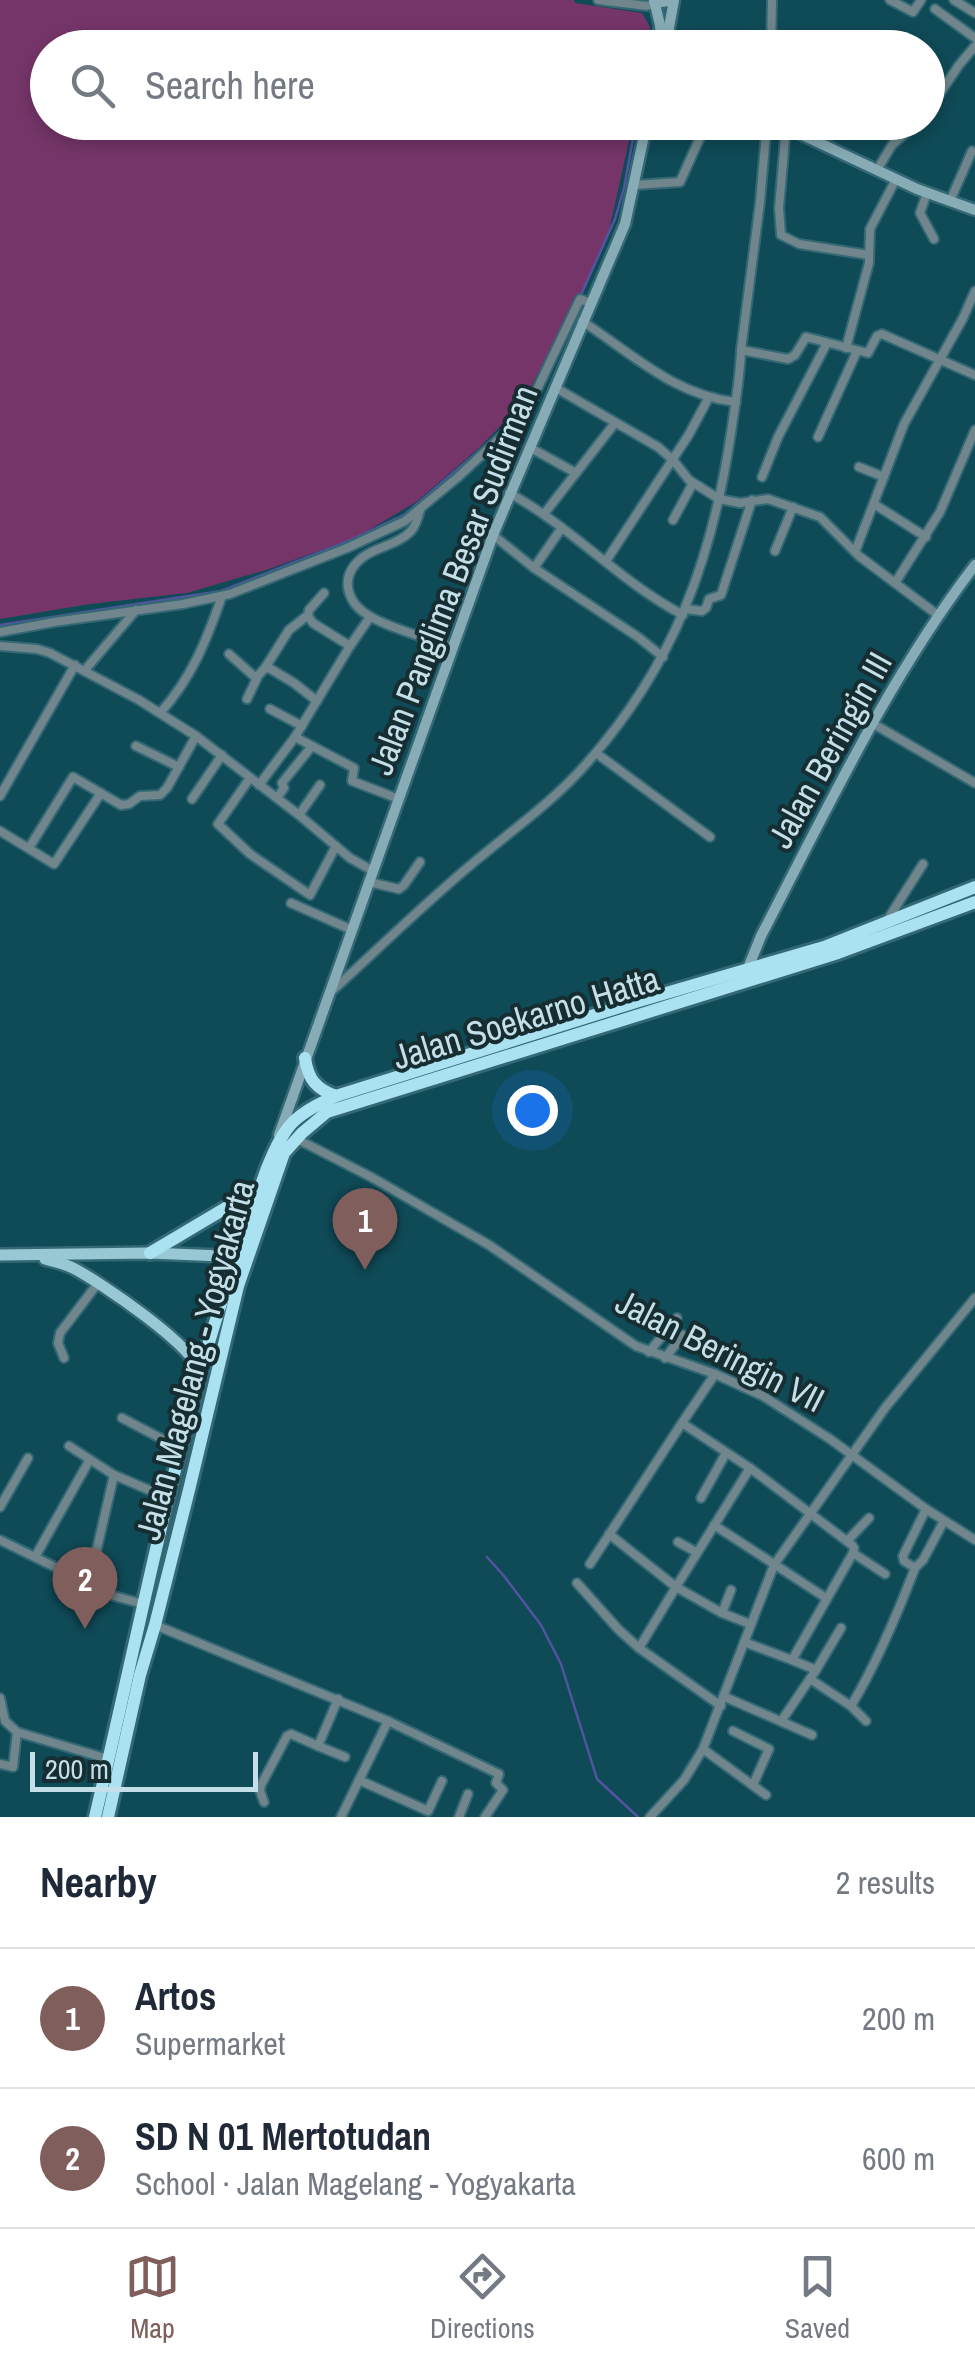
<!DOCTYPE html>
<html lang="en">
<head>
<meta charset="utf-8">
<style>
	:root { --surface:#fff; --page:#f6f6f7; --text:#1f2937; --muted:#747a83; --line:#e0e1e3; --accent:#7f5e5b }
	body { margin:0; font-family:"Archivo Narrow",sans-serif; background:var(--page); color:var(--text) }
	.scale { position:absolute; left:30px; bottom:25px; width:228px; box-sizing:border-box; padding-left:10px; border:5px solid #c4dfe7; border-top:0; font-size:28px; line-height:35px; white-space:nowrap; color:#c4dfe7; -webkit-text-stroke:8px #162d32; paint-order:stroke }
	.you { position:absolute; left:532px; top:1110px; width:35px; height:35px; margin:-25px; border:8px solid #fff; border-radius:50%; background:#1a73e8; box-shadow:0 0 0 15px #1a73e833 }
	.badge { display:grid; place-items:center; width:65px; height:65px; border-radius:50%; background:var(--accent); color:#fff; font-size:32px; font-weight:700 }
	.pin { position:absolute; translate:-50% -82px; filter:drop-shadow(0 2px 5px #0008) }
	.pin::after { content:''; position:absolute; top:52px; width:35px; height:30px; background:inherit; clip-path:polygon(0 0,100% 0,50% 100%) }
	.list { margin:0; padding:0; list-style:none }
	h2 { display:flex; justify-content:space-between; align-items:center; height:130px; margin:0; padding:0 40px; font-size:42px }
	h2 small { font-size:32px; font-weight:400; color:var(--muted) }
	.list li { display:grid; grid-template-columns:65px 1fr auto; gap:30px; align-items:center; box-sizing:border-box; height:140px; padding:0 40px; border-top:2px solid var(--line) }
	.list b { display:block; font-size:38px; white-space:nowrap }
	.list p { margin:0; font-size:32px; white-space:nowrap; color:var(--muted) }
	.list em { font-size:32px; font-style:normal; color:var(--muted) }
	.icon { flex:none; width:55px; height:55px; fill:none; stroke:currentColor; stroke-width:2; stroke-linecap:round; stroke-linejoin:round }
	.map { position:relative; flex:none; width:975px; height:1817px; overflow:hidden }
	.search { position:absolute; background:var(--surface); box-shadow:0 5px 15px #0003; left:30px; right:30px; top:30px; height:110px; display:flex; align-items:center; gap:25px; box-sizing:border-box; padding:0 35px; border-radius:55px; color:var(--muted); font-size:38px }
	.sheet { height:410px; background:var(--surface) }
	nav { display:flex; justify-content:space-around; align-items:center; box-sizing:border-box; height:140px; border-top:2px solid var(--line); background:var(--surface); font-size:28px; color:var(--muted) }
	nav a { display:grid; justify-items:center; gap:5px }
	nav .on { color:var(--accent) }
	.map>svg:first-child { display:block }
</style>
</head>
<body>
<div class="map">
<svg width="975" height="1817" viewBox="0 0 975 1817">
	<rect width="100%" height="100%" fill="#0f4a57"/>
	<polygon fill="#753568" points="0,0 574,0 575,3 642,13 650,27 646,47 48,48 48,122 633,123 608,235 567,322 520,406 480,447 416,502 357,537 269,569 187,593 90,604 0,619"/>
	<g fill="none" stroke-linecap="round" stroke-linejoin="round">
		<g stroke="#5354a0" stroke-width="2.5">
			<polyline points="650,48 655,21"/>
			<polyline points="580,297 615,219 624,188 636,122"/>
			<polyline points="0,625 221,591 351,540 404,515 488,443 515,417 529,398"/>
			<polyline points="487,1557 504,1576 541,1625 561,1664 597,1779 638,1817"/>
		</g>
		<g stroke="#336874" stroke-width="12">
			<g id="street">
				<polyline points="598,0 647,6 655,3"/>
				<polyline points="890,0 913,12 921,0"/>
				<polyline points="954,0 975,13"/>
				<polyline points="935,9 975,38"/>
				<polyline points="771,48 772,0"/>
				<polyline points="928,111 959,65 975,46"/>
				<polyline points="786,127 779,208 781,235 799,244 869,255"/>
				<polyline points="877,170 892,145 918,122"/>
				<polyline points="634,185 680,182 707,122"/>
				<polyline points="927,193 920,213 934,239"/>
				<polyline points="950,201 972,151"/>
				<path d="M 582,321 C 631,353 675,396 736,402"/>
				<polyline points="846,348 869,263 870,229 896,179"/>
				<polyline points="741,350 788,359 795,355 806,337 868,353 877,336 882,334 975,375"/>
				<polyline points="556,388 658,447 673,460 689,480 719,499 740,503 768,499 820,517 859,556 939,616"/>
				<polyline points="818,437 857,351"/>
				<polyline points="529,447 576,473"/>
				<polyline points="859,467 884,477"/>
				<polyline points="762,477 778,437 827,343"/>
				<path d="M 509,493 C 572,527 620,582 683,615"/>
				<polyline points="874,504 926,537"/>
				<path d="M 420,510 C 418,518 416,525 411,531 C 398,545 378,546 363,557 C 337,577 347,605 373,618 C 397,631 427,637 453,648"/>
				<polyline points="544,514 615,423"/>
				<polyline points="673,520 693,483"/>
				<polyline points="493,535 534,568 561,529"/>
				<polyline points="775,551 793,507"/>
				<polyline points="855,552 904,424 963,318 975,291"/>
				<polyline points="606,561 688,436 708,399"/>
				<polyline points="534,568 638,637 663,657"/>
				<polyline points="895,583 940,512 975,430"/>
				<polyline points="324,593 309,610 308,616 313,623 350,646"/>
				<polyline points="685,609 702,611 706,608 709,599 721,595 752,500"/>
				<polyline points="0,632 54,622 183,604 230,594 347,548 405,521 458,477 517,422 532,400 580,299 590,303"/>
				<polyline points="0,646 37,649 50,653 139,700 196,736 299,815 350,858 373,871"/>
				<polyline points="229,654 256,678 264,669 269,668 294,683 317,701"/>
				<polyline points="265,668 289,630 308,615"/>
				<polyline points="85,670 136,610"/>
				<polyline points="247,699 257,678"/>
				<polyline points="270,709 302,726"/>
				<path d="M 160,713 C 192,678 207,639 222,596"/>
				<polyline points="872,723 975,783"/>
				<polyline points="295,737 354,768 352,781 399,799"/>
				<polyline points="136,746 179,767"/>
				<polyline points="596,753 710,837"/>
				<polyline points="250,778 218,824 250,854 310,895 336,846"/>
				<polyline points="259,785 295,737 350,646 370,617"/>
				<polyline points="0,796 75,665"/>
				<polyline points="277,798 284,788 282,783 312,746"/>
				<polyline points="192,799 222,755"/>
				<polyline points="299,815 320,785"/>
				<polyline points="0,831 54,864 101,793"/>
				<polyline points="29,848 73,777 121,805 129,804 140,796 160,795 167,788 196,736"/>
				<polyline points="369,882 399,889 404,885 420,862"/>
				<polyline points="291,903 352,930"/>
				<polyline points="888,919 923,864"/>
				<path d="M 332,991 C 379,948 424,904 473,863 C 511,831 554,801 587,763 C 674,665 712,560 731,433 C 735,405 740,378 741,350 L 760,202 L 767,122"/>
				<polyline points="297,1139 371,1177 489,1245 636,1346 715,1374 763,1396 830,1439 926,1509 975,1540"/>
				<polyline points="649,1352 677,1318"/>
				<polyline points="64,1358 58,1343 60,1333 98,1283"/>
				<polyline points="665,1358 683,1335"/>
				<polyline points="715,1374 682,1423 750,1468"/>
				<polyline points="122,1418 181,1449"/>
				<polyline points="69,1446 114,1475 168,1498"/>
				<polyline points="701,1498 726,1453"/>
				<polyline points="0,1507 28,1458"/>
				<polyline points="714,1525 826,1598"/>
				<polyline points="609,1534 676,1587 750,1468 852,1545 854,1548 853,1553 792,1660 744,1642"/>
				<polyline points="0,1540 114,1596 143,1604"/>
				<polyline points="847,1541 869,1518"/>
				<polyline points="678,1542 696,1552"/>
				<polyline points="853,1553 885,1574"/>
				<polyline points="35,1557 89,1461"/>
				<polyline points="590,1564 682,1423"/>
				<polyline points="915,1568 904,1561 903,1556 926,1509"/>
				<polyline points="89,1583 114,1475"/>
				<polyline points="577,1583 618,1629 639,1648 721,1706"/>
				<polyline points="731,1590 722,1613 750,1624"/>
				<polyline points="155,1625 388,1721 499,1774 496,1783 503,1790 485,1817"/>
				<polyline points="639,1648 676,1587 722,1613"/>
				<polyline points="792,1660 816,1670"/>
				<path d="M 810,1679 L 851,1706 C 877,1663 897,1615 915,1568 L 923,1560 L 944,1521"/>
				<polyline points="725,1697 812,1735"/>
				<polyline points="0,1698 5,1721 17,1732 108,1759"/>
				<polyline points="851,1706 866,1721"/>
				<polyline points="782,1720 816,1670 841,1628"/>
				<polyline points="733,1731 769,1749 753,1785"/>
				<polyline points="318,1746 345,1757"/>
				<polyline points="703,1749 766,1795"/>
				<polyline points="0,1764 13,1767 17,1732"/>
				<polyline points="359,1780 428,1811 442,1781"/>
				<polyline points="264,1802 260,1791 261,1785 287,1736 291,1734 318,1746 338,1699"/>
				<polyline points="341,1817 388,1721"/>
				<polyline points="459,1817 468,1794"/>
				<polyline points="650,1817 684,1780 703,1749 774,1565 885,1408 975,1298"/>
			</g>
		</g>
		<g stroke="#336874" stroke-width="15">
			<g id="secondary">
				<polyline points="654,0 660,25 661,42"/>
				<polyline points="655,3 674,0 668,33 662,48"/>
				<polyline points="775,122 917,189 975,210"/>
				<path d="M 746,973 L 761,936 C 827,809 888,679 975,565"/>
				<polyline points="279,1135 493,535 625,224 647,122"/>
			</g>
		</g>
		<g stroke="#336874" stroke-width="16">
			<g id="primary">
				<polyline points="0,1255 150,1253 221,1256 240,1261"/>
				<path d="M 45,1259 C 56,1262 66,1264 75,1269 C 101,1283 195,1346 200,1373"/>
			</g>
		</g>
		<g stroke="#336874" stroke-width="18">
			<g id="highway">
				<path d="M 305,1058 C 308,1079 316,1089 336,1096"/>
				<polyline points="150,1253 261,1187"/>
				<path d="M 95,1817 C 132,1661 163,1503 207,1349 C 225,1288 246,1227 267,1168 C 285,1124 294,1115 336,1096 L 639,1001 L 824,947 L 975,887"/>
				<polyline points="108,1817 140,1675 155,1625 189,1490 238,1286 284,1153 302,1133 327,1112 838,953 975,902"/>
			</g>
		</g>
		<use href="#street" stroke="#70868c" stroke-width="8"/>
		<use href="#secondary" stroke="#87acb5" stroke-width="10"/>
		<use href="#primary" stroke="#99c8d5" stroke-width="11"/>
		<use href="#highway" stroke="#aae2f1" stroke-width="12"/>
	</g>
	<g text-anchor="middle" stroke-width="8" stroke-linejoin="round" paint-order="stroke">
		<g font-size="35" fill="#c4dfe7" stroke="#162d32">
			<text transform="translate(453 580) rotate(-69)" y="12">Jalan Panglima Besar Sudirman</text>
			<text transform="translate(830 750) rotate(-61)" y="12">Jalan Beringin III</text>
			<text transform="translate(526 1018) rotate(-17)" y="12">Jalan Soekarno Hatta</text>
			<text transform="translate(720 1351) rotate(27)" y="12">Jalan Beringin VII</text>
			<text transform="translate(195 1360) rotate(-75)" y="12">Jalan Magelang - Yogyakarta</text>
		</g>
	</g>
</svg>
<div class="scale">200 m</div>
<div class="you"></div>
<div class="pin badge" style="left:365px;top:1270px">1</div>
<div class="pin badge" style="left:85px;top:1629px">2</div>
<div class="search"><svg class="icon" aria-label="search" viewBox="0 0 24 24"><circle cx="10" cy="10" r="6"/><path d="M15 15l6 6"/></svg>Search here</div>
</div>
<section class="sheet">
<h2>Nearby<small>2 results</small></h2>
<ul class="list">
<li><span class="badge">1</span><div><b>Artos</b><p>Supermarket</p></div><em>200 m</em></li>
<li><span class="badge">2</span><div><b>SD N 01 Mertotudan</b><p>School · Jalan Magelang - Yogyakarta</p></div><em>600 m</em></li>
</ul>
</section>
<nav>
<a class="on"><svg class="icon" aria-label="map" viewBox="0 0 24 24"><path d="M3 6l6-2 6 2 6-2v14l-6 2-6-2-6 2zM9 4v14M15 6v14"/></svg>Map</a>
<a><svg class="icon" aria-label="directions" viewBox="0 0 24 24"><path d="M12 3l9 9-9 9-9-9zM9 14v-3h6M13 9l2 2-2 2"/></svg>Directions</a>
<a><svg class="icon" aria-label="saved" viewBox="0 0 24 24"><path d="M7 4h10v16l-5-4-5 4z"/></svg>Saved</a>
</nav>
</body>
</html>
